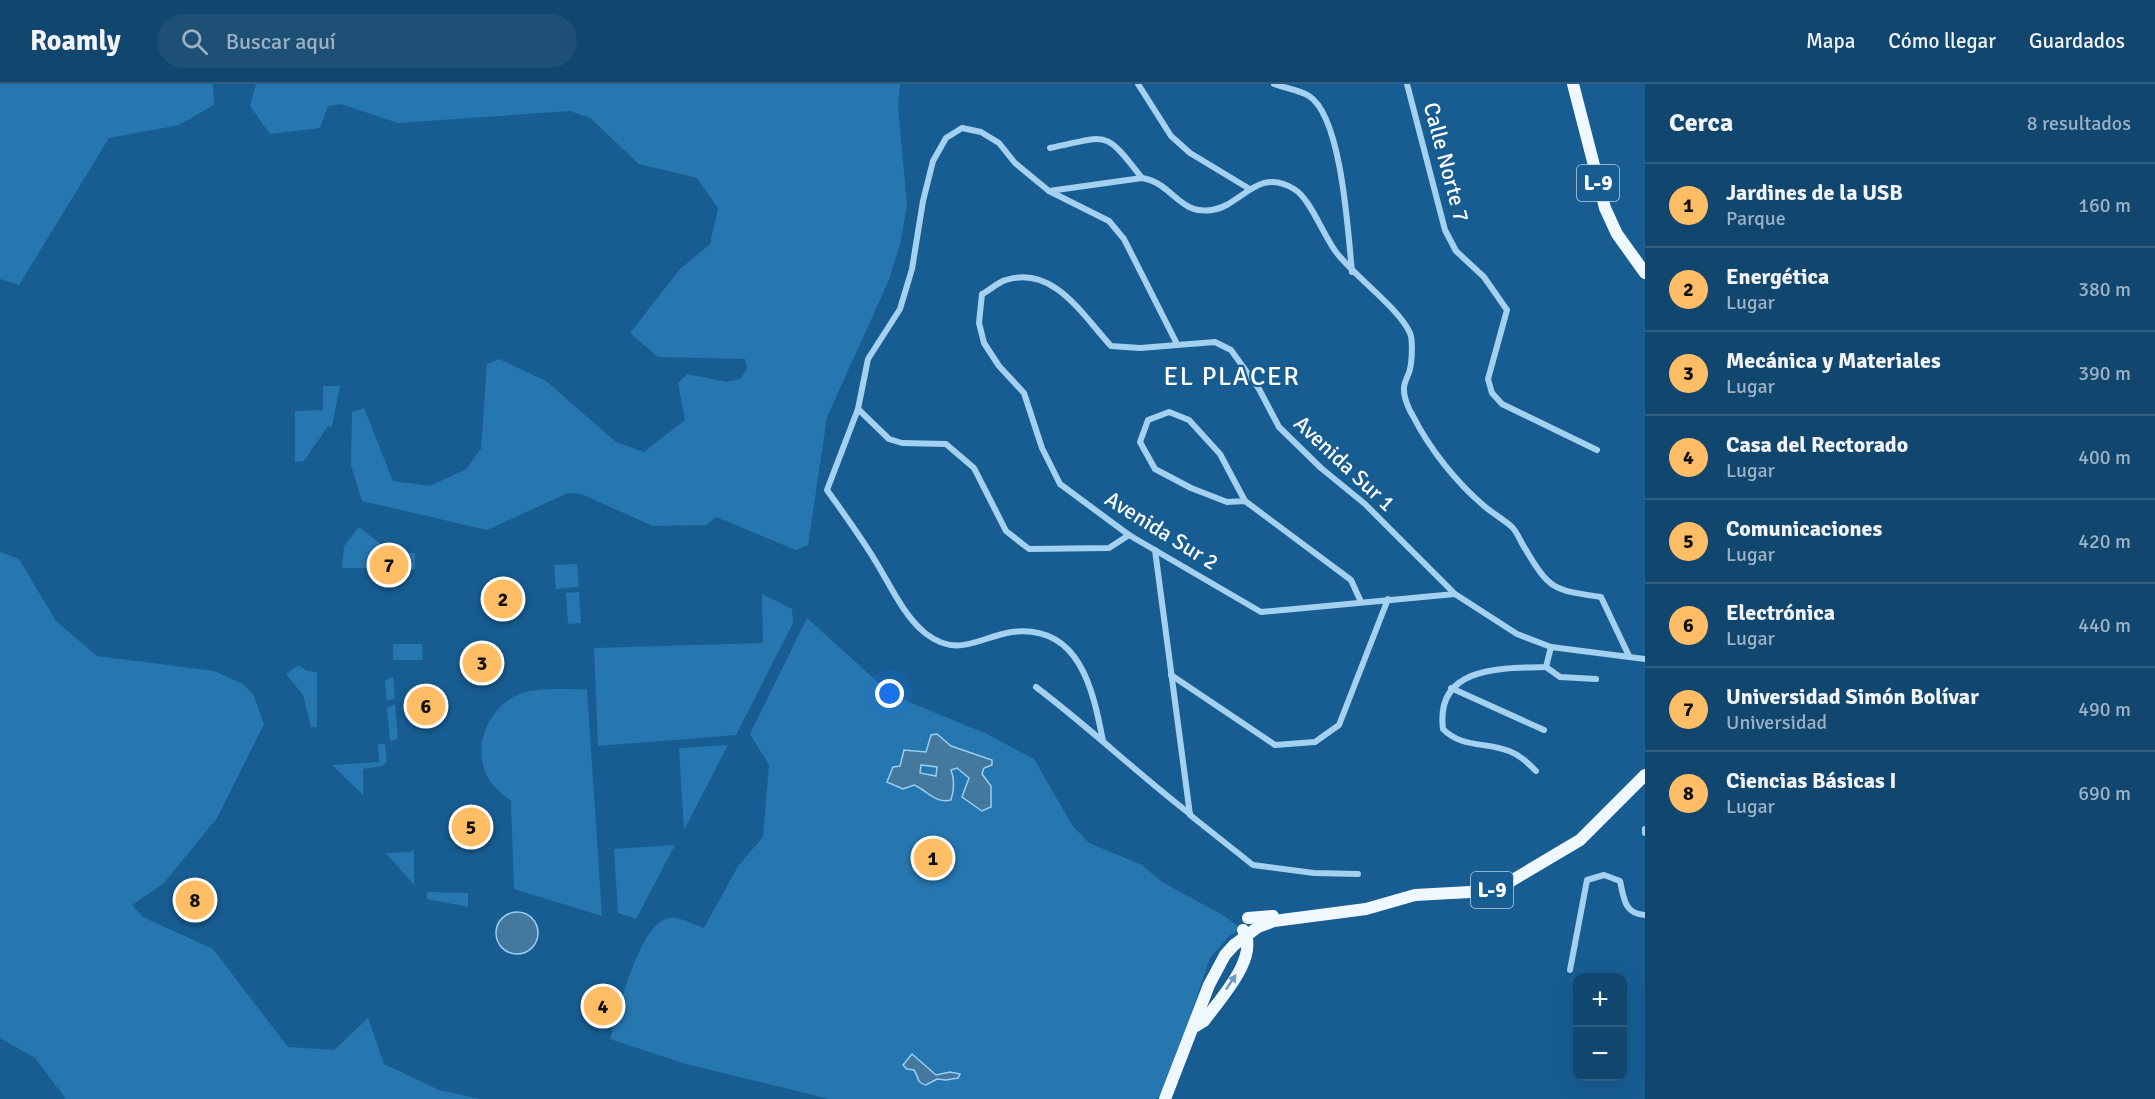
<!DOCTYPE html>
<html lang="es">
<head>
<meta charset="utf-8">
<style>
	:root { --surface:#11466e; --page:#1e5076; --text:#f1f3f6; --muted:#9cb1c2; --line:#305e81; --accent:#ffbd65 }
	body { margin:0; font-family:Signika,sans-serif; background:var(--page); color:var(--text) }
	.controls { position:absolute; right:18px; bottom:18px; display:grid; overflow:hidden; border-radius:12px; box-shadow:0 6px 24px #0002 }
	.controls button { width:54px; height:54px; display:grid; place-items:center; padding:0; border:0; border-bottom:2px solid var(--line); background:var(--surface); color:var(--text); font:30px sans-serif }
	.you { position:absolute; left:890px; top:610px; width:21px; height:21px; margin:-15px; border:4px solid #fff; border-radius:50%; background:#1a73e8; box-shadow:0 0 0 9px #1a73e833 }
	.badge { display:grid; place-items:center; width:39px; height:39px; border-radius:50%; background:var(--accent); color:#111; font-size:20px; font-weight:700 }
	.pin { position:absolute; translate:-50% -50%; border:3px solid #fff; box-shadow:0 2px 6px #0006 }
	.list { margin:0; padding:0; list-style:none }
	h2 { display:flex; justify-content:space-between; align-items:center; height:78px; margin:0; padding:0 24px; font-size:26px }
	h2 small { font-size:20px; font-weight:400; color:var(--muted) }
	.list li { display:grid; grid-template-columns:39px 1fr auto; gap:18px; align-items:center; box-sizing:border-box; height:84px; padding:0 24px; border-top:2px solid var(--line) }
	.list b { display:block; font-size:22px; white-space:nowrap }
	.list p { margin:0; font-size:20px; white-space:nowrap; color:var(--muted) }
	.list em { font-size:20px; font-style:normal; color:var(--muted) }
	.icon { flex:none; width:33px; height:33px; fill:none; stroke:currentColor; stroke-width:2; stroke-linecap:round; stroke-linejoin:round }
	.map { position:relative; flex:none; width:1645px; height:1015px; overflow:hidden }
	header { display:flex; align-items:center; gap:36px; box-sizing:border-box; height:84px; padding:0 30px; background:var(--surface); border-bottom:2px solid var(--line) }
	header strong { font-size:28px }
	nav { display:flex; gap:33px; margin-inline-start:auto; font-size:21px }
	.search { width:420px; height:54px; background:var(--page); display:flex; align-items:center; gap:15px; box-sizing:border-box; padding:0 21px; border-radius:33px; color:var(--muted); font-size:22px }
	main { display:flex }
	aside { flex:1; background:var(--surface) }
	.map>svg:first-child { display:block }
</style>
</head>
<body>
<header>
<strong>Roamly</strong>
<div class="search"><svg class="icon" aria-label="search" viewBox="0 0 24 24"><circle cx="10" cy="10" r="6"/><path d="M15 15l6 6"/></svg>Buscar aquí</div>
<nav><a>Mapa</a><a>Cómo llegar</a><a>Guardados</a></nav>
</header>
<main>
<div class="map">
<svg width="1645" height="1015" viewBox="0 0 1645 1015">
	<rect width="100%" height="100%" fill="#175d92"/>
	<g fill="#2676af">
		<polygon points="0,0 213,0 214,21 179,41 109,54 19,201 0,195"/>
		<polygon points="256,0 900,0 898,22 907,122 900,160 889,196 827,333 808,461 796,466 716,433 706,441 653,442 581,410 568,409 487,446 362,417 351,381 352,328 364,324 393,397 430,402 466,385 481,365 487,280 499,275 546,297 616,358 644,368 685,336 678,299 687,290 727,298 740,295 747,285 745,275 658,273 630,249 680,185 710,160 718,124 697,94 639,80 590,34 570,27 398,39 341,20 328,22 320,44 270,50 250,22"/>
		<polygon points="323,302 340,302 332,343 328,342 304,377 295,378 295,327 323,326"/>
		<polygon points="359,443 392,469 415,469 415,485 342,484 344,462"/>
		<polygon points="0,468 19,475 56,537 97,572 214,587 243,600 254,612 264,640 217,734 164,799 132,821 143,833 213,865 288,963 334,966 368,934 384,980 439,1006 481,1015 66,1015 35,974 0,954"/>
		<polygon points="577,480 579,503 556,505 554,481"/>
		<polygon points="579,508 581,539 568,540 566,509"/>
		<polygon points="762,510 792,525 793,539 736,651 598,662 594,564 763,559"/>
		<path d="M 807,534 L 892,611 L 987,650 L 1034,675 L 1072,741 L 1089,759 L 1142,781 L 1162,798 L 1226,833 L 1241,845 L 1229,852 L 1210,874 L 1168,999 L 1157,1015 L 829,1015 L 686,980 L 610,955 C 619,927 639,839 669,834 C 679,832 694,841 704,844 L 738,782 L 763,753 L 769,681 L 750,650 Z"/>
		<polygon points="393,560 422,560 423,576 393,576"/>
		<polygon points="299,581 307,587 317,588 317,643 311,643 303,611 286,590"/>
		<polygon points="393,593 395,615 387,616 385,596"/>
		<path d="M 587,605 L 602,832 L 514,805 L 511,717 C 502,710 493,703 488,694 C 471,662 489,621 522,609 C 541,603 567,606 587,605 Z"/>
		<polygon points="395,621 398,655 390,657 387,623"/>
		<polygon points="378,660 385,660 387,678 382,682 363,685 363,711 332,681 379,678"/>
		<polygon points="728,661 684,746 679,664"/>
		<polygon points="675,761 636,835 618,829 614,765"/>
		<polygon points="414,764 414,801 386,769 411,768"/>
		<polygon points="427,808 468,809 468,823 427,815"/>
	</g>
	<g fill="#45789d" stroke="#98cef3" stroke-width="1.5" fill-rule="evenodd">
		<path d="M 937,650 L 951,662 L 992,676 L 992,681 L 984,684 L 982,690 L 991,702 L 991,723 L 982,727 L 962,713 L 969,694 L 957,684 L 951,686 C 955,696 954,706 951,716 C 935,720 927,706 914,701 L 903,705 L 887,698 L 893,683 L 900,682 L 904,666 L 926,668 L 931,651 ZM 921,681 L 937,683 L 936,692 L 920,689 Z"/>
		<circle cx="517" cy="849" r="21"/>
		<path d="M 912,970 L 936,991 L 950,988 L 960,990 L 958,994 L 946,996 L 937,995 L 926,1001 C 916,999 919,993 914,986 L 907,985 L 903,981 Z"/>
	</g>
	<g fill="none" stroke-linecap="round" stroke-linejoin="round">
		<g stroke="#a5d1f0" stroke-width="6">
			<polyline points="1138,0 1171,52 1190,69 1248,104"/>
			<path d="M 1274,0 C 1284,4 1300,6 1309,12 C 1342,33 1348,149 1352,188"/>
			<polyline points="1407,0 1445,146 1456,167 1484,193 1507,226 1488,295 1492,309 1502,320 1597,366"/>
			<path d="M 1050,64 C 1109,52 1103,44 1142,94"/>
			<path d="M 1049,107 L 1142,94 C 1173,99 1178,131 1212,126 C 1241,122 1258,82 1294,105 C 1310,114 1323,151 1336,168 C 1355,193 1399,224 1410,249 C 1413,256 1412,276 1410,285 C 1409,291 1403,299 1404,306 C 1404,314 1409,326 1413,332 C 1429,364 1456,398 1483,421 C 1492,429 1503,435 1512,443 C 1518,449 1521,459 1526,466 C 1550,507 1555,506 1601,513 L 1629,572"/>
			<path d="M 858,325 L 827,406 C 844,430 861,453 876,478 C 890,501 904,532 925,549 C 958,575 979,553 1012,548 C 1080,540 1093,606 1103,657"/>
			<polyline points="1245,417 1227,418 1191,404 1155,385 1140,358 1148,336 1169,328 1189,336 1220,370 1245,417 1351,496 1361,518"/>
			<polyline points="1129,451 1109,464 1029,465 1006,447 974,384 946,360 902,359 889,355 858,325 868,275 900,225 912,185 923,117 933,77 946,54 962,44 981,48 999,59 1015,79 1049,107 1109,137 1124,155 1177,260"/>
			<polyline points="1155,466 1190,731 1253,781 1314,789 1358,790"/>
			<path d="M 1455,510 L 1261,528 L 1129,451 L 1060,400 L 1042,364 L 1024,309 L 999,282 L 984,259 L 979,239 L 982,210 C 990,206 998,198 1006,196 C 1054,181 1083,232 1111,262 L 1140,264 L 1215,258 L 1231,266 L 1259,305 L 1279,343 L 1321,384 L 1365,420 L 1455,510 L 1517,550 L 1551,563 L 1645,575"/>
			<polyline points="1546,583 1560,593 1596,595"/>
			<polyline points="1171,591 1275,661 1315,658 1339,641 1388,515"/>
			<path d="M 1036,603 C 1089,643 1137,689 1190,730"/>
			<polyline points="1451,604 1544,646"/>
			<path d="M 1536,687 C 1528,679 1520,671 1509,667 C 1487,658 1461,664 1443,645 C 1435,582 1501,584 1546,583 L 1551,563"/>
			<polyline points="1645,745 1645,749"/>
			<path d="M 1570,886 L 1587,796 L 1604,791 L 1620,797 C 1624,814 1624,830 1645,831"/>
		</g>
		<g stroke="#eff7ff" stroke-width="12">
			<polyline points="1573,0 1605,124 1617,150 1645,189"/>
			<polyline points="1248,834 1273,832"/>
			<polyline points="1258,843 1274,837 1366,825 1415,811 1488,807 1501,803 1580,756 1645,691"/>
			<path d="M 1196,942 L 1204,937 C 1219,916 1261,872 1243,846"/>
			<polyline points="1165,1015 1209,901 1225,871 1234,861"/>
		</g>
		<polyline stroke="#eff7ff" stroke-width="12" points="1234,861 1258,843"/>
	</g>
	<defs><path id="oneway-solid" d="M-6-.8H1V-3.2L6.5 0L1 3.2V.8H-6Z" transform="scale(1.5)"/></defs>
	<use fill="#6d9bbe" href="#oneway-solid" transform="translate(1231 898) rotate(-56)"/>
	<g text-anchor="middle" stroke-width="4.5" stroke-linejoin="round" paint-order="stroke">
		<g fill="#175d92" stroke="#b9cede" stroke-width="1.5">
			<rect x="1577" y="81" width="42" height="36" rx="4.5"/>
			<rect x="1471" y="788" width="42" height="36" rx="4.5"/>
		</g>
		<g font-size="21" font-weight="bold" fill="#fff">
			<text x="1598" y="106">L-9</text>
			<text x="1492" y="813">L-9</text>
		</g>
		<g font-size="22" fill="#fff" stroke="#175d92">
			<text transform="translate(1447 78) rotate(75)" y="8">Calle Norte 7</text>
			<text transform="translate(1345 379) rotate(43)" y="8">Avenida Sur 1</text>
			<text transform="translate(1162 446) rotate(32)" y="8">Avenida Sur 2</text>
		</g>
		<g font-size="26" letter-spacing="1.5" fill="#fff" stroke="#175d92">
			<text x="1232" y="301">EL PLACER</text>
		</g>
	</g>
</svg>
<div class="controls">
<button>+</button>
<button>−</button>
</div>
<div class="you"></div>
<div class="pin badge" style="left:933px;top:774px">1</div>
<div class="pin badge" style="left:503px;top:515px">2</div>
<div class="pin badge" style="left:482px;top:579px">3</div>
<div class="pin badge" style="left:603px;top:922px">4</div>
<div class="pin badge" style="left:471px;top:743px">5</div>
<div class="pin badge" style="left:426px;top:622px">6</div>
<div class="pin badge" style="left:389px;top:481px">7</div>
<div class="pin badge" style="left:195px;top:816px">8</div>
</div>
<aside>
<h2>Cerca<small>8 resultados</small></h2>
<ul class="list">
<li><span class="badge">1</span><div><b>Jardines de la USB</b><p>Parque</p></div><em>160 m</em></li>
<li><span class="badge">2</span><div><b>Energética</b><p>Lugar</p></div><em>380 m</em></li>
<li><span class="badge">3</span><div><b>Mecánica y Materiales</b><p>Lugar</p></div><em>390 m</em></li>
<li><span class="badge">4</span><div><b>Casa del Rectorado</b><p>Lugar</p></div><em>400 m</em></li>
<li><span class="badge">5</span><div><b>Comunicaciones</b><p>Lugar</p></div><em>420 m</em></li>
<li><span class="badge">6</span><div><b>Electrónica</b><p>Lugar</p></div><em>440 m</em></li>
<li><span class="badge">7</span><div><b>Universidad Simón Bolívar</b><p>Universidad</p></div><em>490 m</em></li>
<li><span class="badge">8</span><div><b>Ciencias Básicas I</b><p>Lugar</p></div><em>690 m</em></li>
</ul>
</aside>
</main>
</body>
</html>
